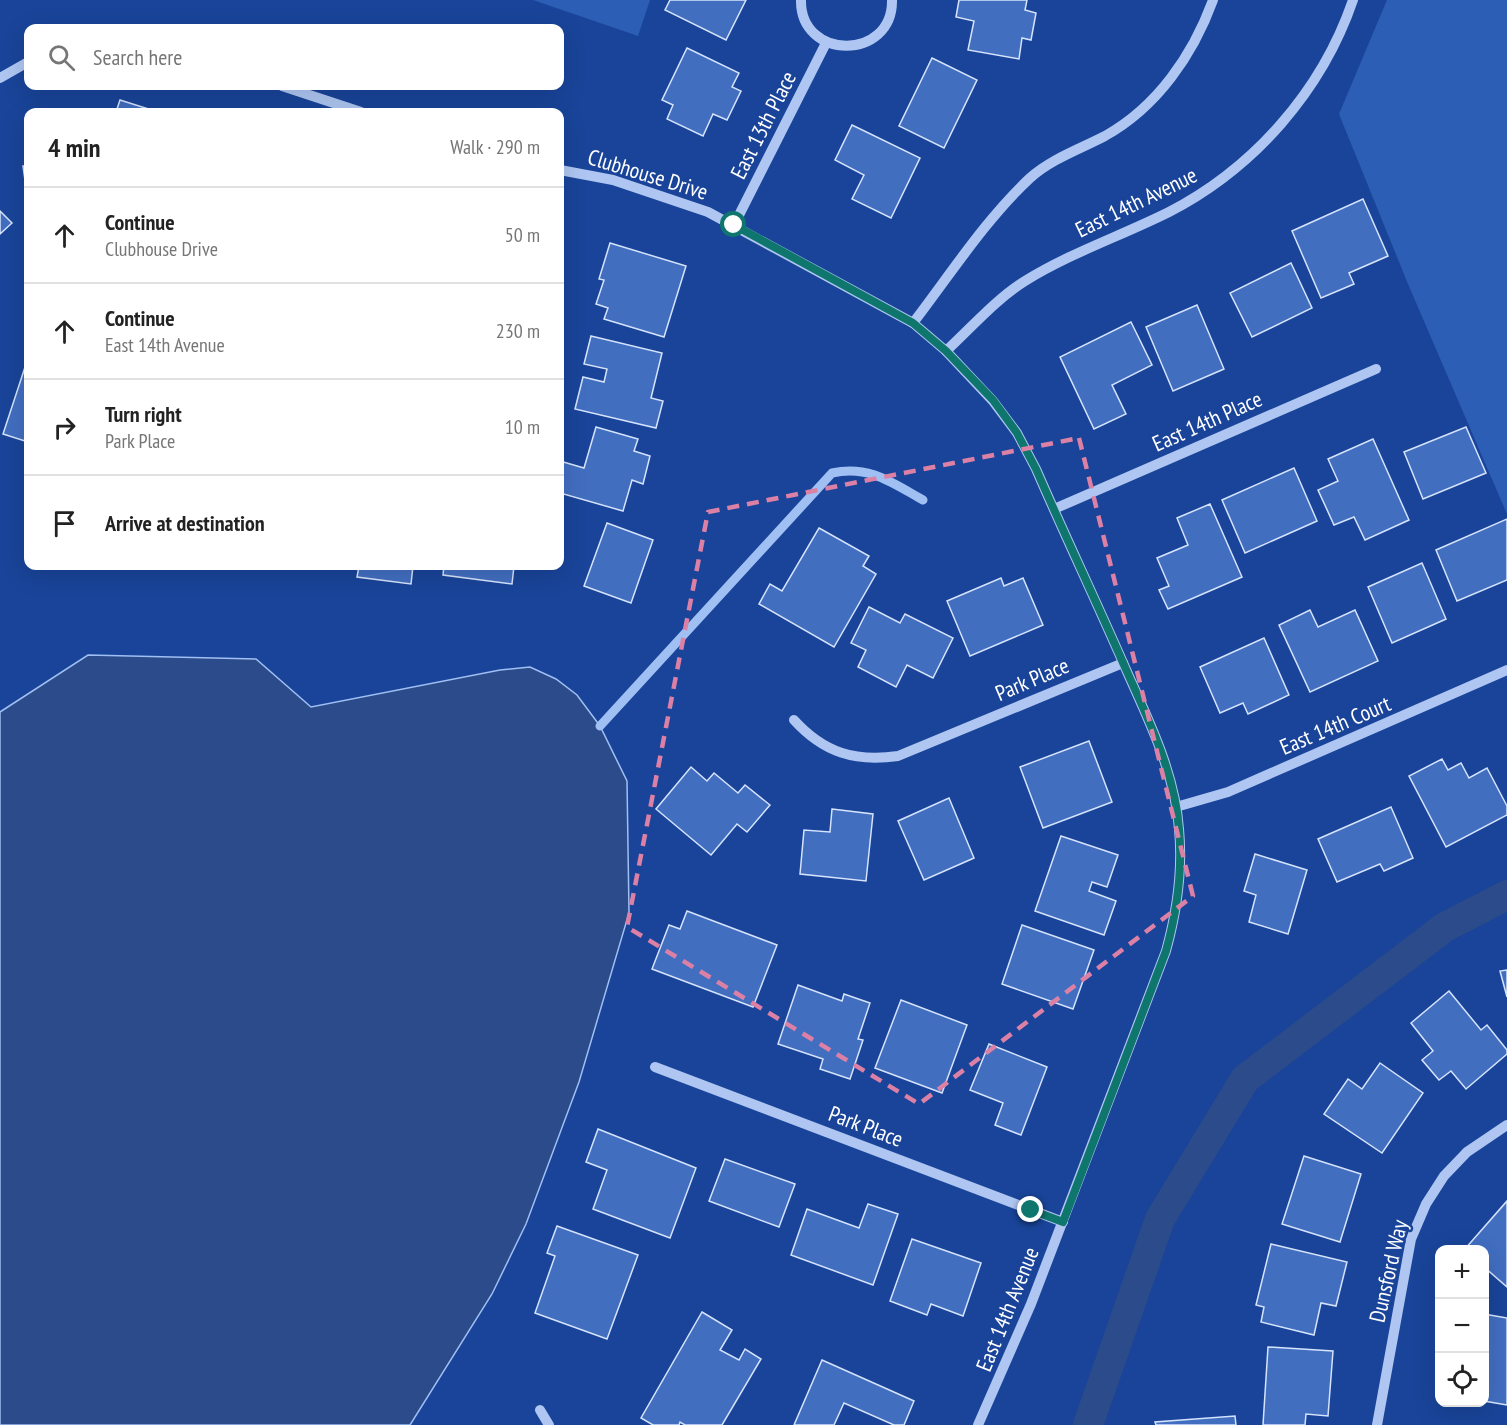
<!DOCTYPE html>
<html lang="en">
<head>
<meta charset="utf-8">
<style>
	:root { --surface:#fff; --page:#f2f2f2; --text:#222; --muted:#767676; --line:#e0e0e0 }
	body { margin:0; font-family:"PT Sans Narrow",sans-serif; background:var(--page); color:var(--text) }
	.controls { position:absolute; right:18px; bottom:18px; display:grid; overflow:hidden; border-radius:12px; box-shadow:0 6px 24px #0002 }
	.controls button { width:54px; height:54px; display:grid; place-items:center; padding:0; border:0; border-bottom:2px solid var(--line); background:var(--surface); color:var(--text); font:30px sans-serif }
	.stop { position:absolute; width:18px; height:18px; margin:-14px; border:4px solid #0f766e; border-radius:50%; background:#fff }
	.stop.end { background:#0f766e; border-color:#fff; box-shadow:0 2px 6px #0008 }
	.list { margin:0; padding:0; list-style:none }
	h2 { display:flex; justify-content:space-between; align-items:center; height:78px; margin:0; padding:0 24px; font-size:26px }
	h2 small { font-size:20px; font-weight:400; color:var(--muted) }
	.list li { display:grid; grid-template-columns:39px 1fr auto; gap:18px; align-items:center; box-sizing:border-box; height:96px; padding:0 24px; border-top:2px solid var(--line) }
	.list b { display:block; font-size:22px; white-space:nowrap }
	.list p { margin:0; font-size:20px; white-space:nowrap; color:var(--muted) }
	.list em { font-size:20px; font-style:normal; color:var(--muted) }
	.icon { flex:none; width:33px; height:33px; fill:none; stroke:currentColor; stroke-width:2; stroke-linecap:round; stroke-linejoin:round }
	.map { position:relative; flex:none; width:1507px; height:1425px; overflow:hidden }
	.search { position:absolute; background:var(--surface); box-shadow:0 6px 24px #0002; left:24px; top:24px; width:540px; height:66px; display:flex; align-items:center; gap:15px; box-sizing:border-box; padding:0 21px; border-radius:12px; color:var(--muted); font-size:22px }
	.panel { position:absolute; background:var(--surface); box-shadow:0 6px 24px #0002; left:24px; top:108px; width:540px; height:462px; border-radius:12px }
	.map>svg:first-child { display:block }
</style>
</head>
<body>
<div class="map">
<svg width="1507" height="1425" viewBox="0 0 1507 1425">
	<rect width="100%" height="100%" fill="#194499"/>
	<g fill="#2c5eb6">
		<polygon points="533,0 650,0 638,36"/>
		<polygon points="1387,0 1507,0 1507,514 1408,284 1339,114"/>
	</g>
	<polygon fill="#2b4b8b" stroke="#a0bff3" stroke-width="1.5" points="88,655 256,659 311,707 500,670 530,667 556,679 577,695 600,726 627,781 629,913 579,1082 526,1224 492,1294 410,1425 0,1425 0,712"/>
	<g fill="none" stroke-linecap="round" stroke-linejoin="round">
		<path stroke="#a0bff3" stroke-width="9" d="M 600,726 L 832,473 C 869,465 891,482 923,500"/>
		<polyline stroke="#2b4b8b" stroke-width="30" points="1088,1425 1160,1219 1245,1079 1445,927 1507,895"/>
	</g>
	<g fill="#426ec0" stroke="#d5e3fc" stroke-width="1.5">
		<polygon points="670,0 746,0 726,40 665,10"/>
		<polygon points="959,0 1027,0 1025,10 1036,13 1031,40 1022,38 1019,59 968,50 974,21 956,17"/>
		<polygon points="687,48 739,73 732,87 741,91 727,120 713,114 703,136 667,119 673,105 662,100"/>
		<polygon points="932,58 977,80 944,148 899,126"/>
		<polygon points="120,100 158,112 116,112"/>
		<polygon points="852,125 920,158 891,218 852,199 864,175 835,160"/>
		<polygon points="23,166 28,166 28,195 27,195"/>
		<polygon points="1363,199 1388,256 1349,273 1354,284 1321,298 1292,231"/>
		<polygon points="0,211 12,223 0,234"/>
		<polygon points="610,243 686,266 664,337 604,319 608,308 596,304 604,280 599,279"/>
		<polygon points="1291,263 1312,308 1252,337 1230,293"/>
		<polygon points="1197,305 1224,369 1173,391 1146,327"/>
		<polygon points="1131,322 1152,365 1112,385 1126,414 1094,429 1060,357"/>
		<polygon points="591,336 662,353 651,398 663,401 656,428 575,409 583,377 604,382 607,369 584,364"/>
		<polygon points="28,358 28,442 3,434"/>
		<polygon points="596,427 638,439 634,451 650,456 643,484 632,480 623,511 560,493 560,461 584,468"/>
		<polygon points="1466,427 1486,473 1423,499 1404,452"/>
		<polygon points="1373,439 1409,520 1365,540 1354,517 1334,525 1318,490 1338,481 1328,459"/>
		<polygon points="1294,468 1317,521 1245,553 1222,500"/>
		<polygon points="1210,504 1242,577 1168,609 1159,590 1169,586 1157,558 1188,545 1177,518"/>
		<polygon points="1507,519 1507,580 1457,601 1436,550"/>
		<polygon points="607,523 653,540 631,603 584,586"/>
		<polygon points="819,528 869,556 863,566 876,574 834,647 759,604 770,584 782,591"/>
		<polygon points="1422,563 1446,619 1392,643 1368,587"/>
		<polygon points="359,566 413,566 411,584 357,577"/>
		<polygon points="444,566 514,566 512,584 443,575"/>
		<polygon points="1001,578 1004,586 1023,578 1043,625 970,656 947,601"/>
		<polygon points="869,607 900,623 905,614 953,638 933,678 907,665 896,687 858,667 866,650 851,643"/>
		<polygon points="1310,610 1318,627 1355,610 1378,661 1310,692 1279,625"/>
		<polygon points="1264,638 1289,695 1248,714 1243,703 1220,713 1200,667"/>
		<polygon points="1089,741 1112,802 1043,828 1020,767"/>
		<polygon points="1442,759 1448,770 1461,763 1469,778 1487,768 1507,806 1507,815 1446,847 1409,776"/>
		<polygon points="691,767 707,781 714,773 738,793 745,785 770,805 747,832 737,824 711,855 656,809"/>
		<polygon points="949,798 974,858 924,880 898,821"/>
		<polygon points="1391,807 1413,858 1384,871 1380,864 1337,882 1318,839"/>
		<polygon points="832,809 873,814 866,881 800,874 804,830 830,832"/>
		<polygon points="1061,836 1118,855 1107,887 1092,882 1089,891 1116,901 1104,935 1035,911"/>
		<polygon points="1255,854 1307,870 1288,934 1249,922 1256,895 1244,891"/>
		<polygon points="687,911 777,945 753,1007 652,969 669,925 680,929"/>
		<polygon points="1022,925 1094,950 1073,1009 1002,984"/>
		<polygon points="1507,970 1507,997 1500,971"/>
		<polygon points="798,985 842,1001 844,994 870,1003 858,1039 863,1040 850,1079 820,1069 823,1059 778,1044"/>
		<polygon points="1449,991 1481,1030 1487,1025 1507,1050 1507,1054 1466,1089 1451,1071 1439,1080 1422,1060 1433,1051 1411,1023"/>
		<polygon points="901,1000 967,1025 942,1093 875,1068"/>
		<polygon points="989,1044 1047,1067 1021,1135 995,1125 1003,1103 970,1090"/>
		<polygon points="1380,1063 1423,1093 1382,1153 1324,1114 1348,1079 1362,1089"/>
		<polygon points="598,1129 696,1168 670,1238 593,1209 607,1170 586,1162"/>
		<polygon points="1304,1156 1361,1174 1340,1242 1282,1224"/>
		<polygon points="725,1159 795,1184 779,1227 709,1201"/>
		<polygon points="1507,1201 1507,1287 1484,1267 1484,1250 1464,1250"/>
		<polygon points="868,1204 898,1214 873,1285 791,1255 807,1209 859,1228"/>
		<polygon points="557,1226 638,1255 607,1339 535,1313 555,1256 547,1253"/>
		<polygon points="912,1239 981,1263 963,1316 931,1304 927,1315 890,1301"/>
		<polygon points="1271,1244 1347,1262 1336,1306 1321,1303 1314,1335 1261,1322 1264,1307 1256,1305"/>
		<polygon points="702,1312 732,1330 720,1350 739,1360 745,1349 761,1359 722,1425 685,1425 680,1422 679,1425 653,1425 641,1418"/>
		<polygon points="1484,1314 1507,1318 1507,1405 1484,1401"/>
		<polygon points="1268,1347 1333,1351 1328,1416 1306,1414 1305,1425 1263,1425"/>
		<polygon points="822,1360 914,1401 904,1425 894,1425 844,1403 834,1425 794,1425"/>
		<polygon points="1235,1416 1236,1425 1156,1425 1155,1422"/>
	</g>
	<g fill="none" stroke-linecap="round" stroke-linejoin="round">
		<g stroke="#aec6f1" stroke-width="10">
			<path d="M 801,0 C 800,61 893,61 892,0"/>
			<polyline points="0,78 28,62"/>
			<polyline points="282,86 361,112"/>
			<path d="M 560,170 L 613,180 L 708,212 L 913,323 L 946,351 L 993,401 L 1017,433 L 1036,469 C 1066,538 1098,605 1128,674 C 1150,723 1175,774 1179,829 C 1183,871 1177,911 1166,951 L 1031,1304 L 978,1425"/>
			<polyline points="734,225 826,43"/>
			<path d="M 913,323 C 950,275 985,220 1030,178 C 1051,159 1080,149 1105,136 C 1157,107 1193,55 1213,0"/>
			<path d="M 946,351 C 971,328 996,299 1025,281 C 1070,253 1121,236 1169,212 C 1254,168 1322,91 1353,0"/>
			<polyline points="1054,509 1376,369"/>
			<path d="M 794,720 C 824,753 855,762 898,756 L 1123,663"/>
			<polyline points="1176,807 1228,792 1507,670"/>
			<polyline points="655,1067 1063,1222"/>
			<polyline points="540,1410 549,1425"/>
			<polyline points="1377,1425 1411,1239 1426,1204 1444,1176 1467,1152 1507,1125"/>
		</g>
	</g>
	<g fill="none" stroke-linecap="round" stroke-linejoin="round">
		<path stroke="#0f766e" stroke-width="8" d="M 734,225 L 913,323 L 946,351 L 993,400 L 1017,433 L 1036,469 C 1066,538 1098,605 1128,674 C 1150,723 1175,774 1179,829 C 1183,871 1177,911 1166,951 L 1063,1222 L 1031,1210"/>
	</g>
	<path fill="none" stroke="#dd80a5" stroke-width="4.5" stroke-dasharray="12 8" stroke-linejoin="round" d="M 1079,438 L 1193,896 L 919,1104 L 627,927 L 708,512 Z"/>
	<g text-anchor="middle" stroke-width="5" stroke-linejoin="round" paint-order="stroke">
		<g font-size="22" fill="#fff" stroke="#194499">
			<text transform="translate(763 125) rotate(-63)" y="8">East 13th Place</text>
			<text transform="translate(648 174) rotate(17)" y="8">Clubhouse Drive</text>
			<text transform="translate(1136 202) rotate(-26)" y="8">East 14th Avenue</text>
			<text transform="translate(1207 421) rotate(-24)" y="8">East 14th Place</text>
			<text transform="translate(1032 679) rotate(-23)" y="8">Park Place</text>
			<text transform="translate(1335 725) rotate(-23)" y="8">East 14th Court</text>
			<text transform="translate(866 1126) rotate(21)" y="8">Park Place</text>
			<text transform="translate(1388 1271) rotate(-77)" y="8">Dunsford Way</text>
			<text transform="translate(1007 1309) rotate(-68)" y="8">East 14th Avenue</text>
		</g>
	</g>
</svg>
<div class="controls">
<button>+</button>
<button>−</button>
<button><svg class="icon" aria-label="locate" viewBox="0 0 24 24"><circle cx="12" cy="12" r="6"/><path d="M12 2v4M12 18v4M2 12h4M18 12h4"/></svg></button>
</div>
<div class="stop" style="left:734px;top:225px"></div>
<div class="stop end" style="left:1031px;top:1210px"></div>
<div class="search"><svg class="icon" aria-label="search" viewBox="0 0 24 24"><circle cx="10" cy="10" r="6"/><path d="M15 15l6 6"/></svg>Search here</div>
<section class="panel">
<h2>4 min<small>Walk · 290 m</small></h2>
<ul class="list">
<li><svg class="icon" aria-label="ahead" viewBox="0 0 24 24"><path d="M12 20V5M6 11l6-6 6 6"/></svg><div><b>Continue</b><p>Clubhouse Drive</p></div><em>50 m</em></li>
<li><svg class="icon" aria-label="ahead" viewBox="0 0 24 24"><path d="M12 20V5M6 11l6-6 6 6"/></svg><div><b>Continue</b><p>East 14th Avenue</p></div><em>230 m</em></li>
<li><svg class="icon" aria-label="right" viewBox="0 0 24 24"><path d="M7 20v-9h11M14 6l5 5-5 5"/></svg><div><b>Turn right</b><p>Park Place</p></div><em>10 m</em></li>
<li><svg class="icon" aria-label="arrive" viewBox="0 0 24 24"><path d="M6 21V4h12l-3 4 3 4H6"/></svg><div><b>Arrive at destination</b></div></li>
</ul>
</section>
</div>
</body>
</html>
